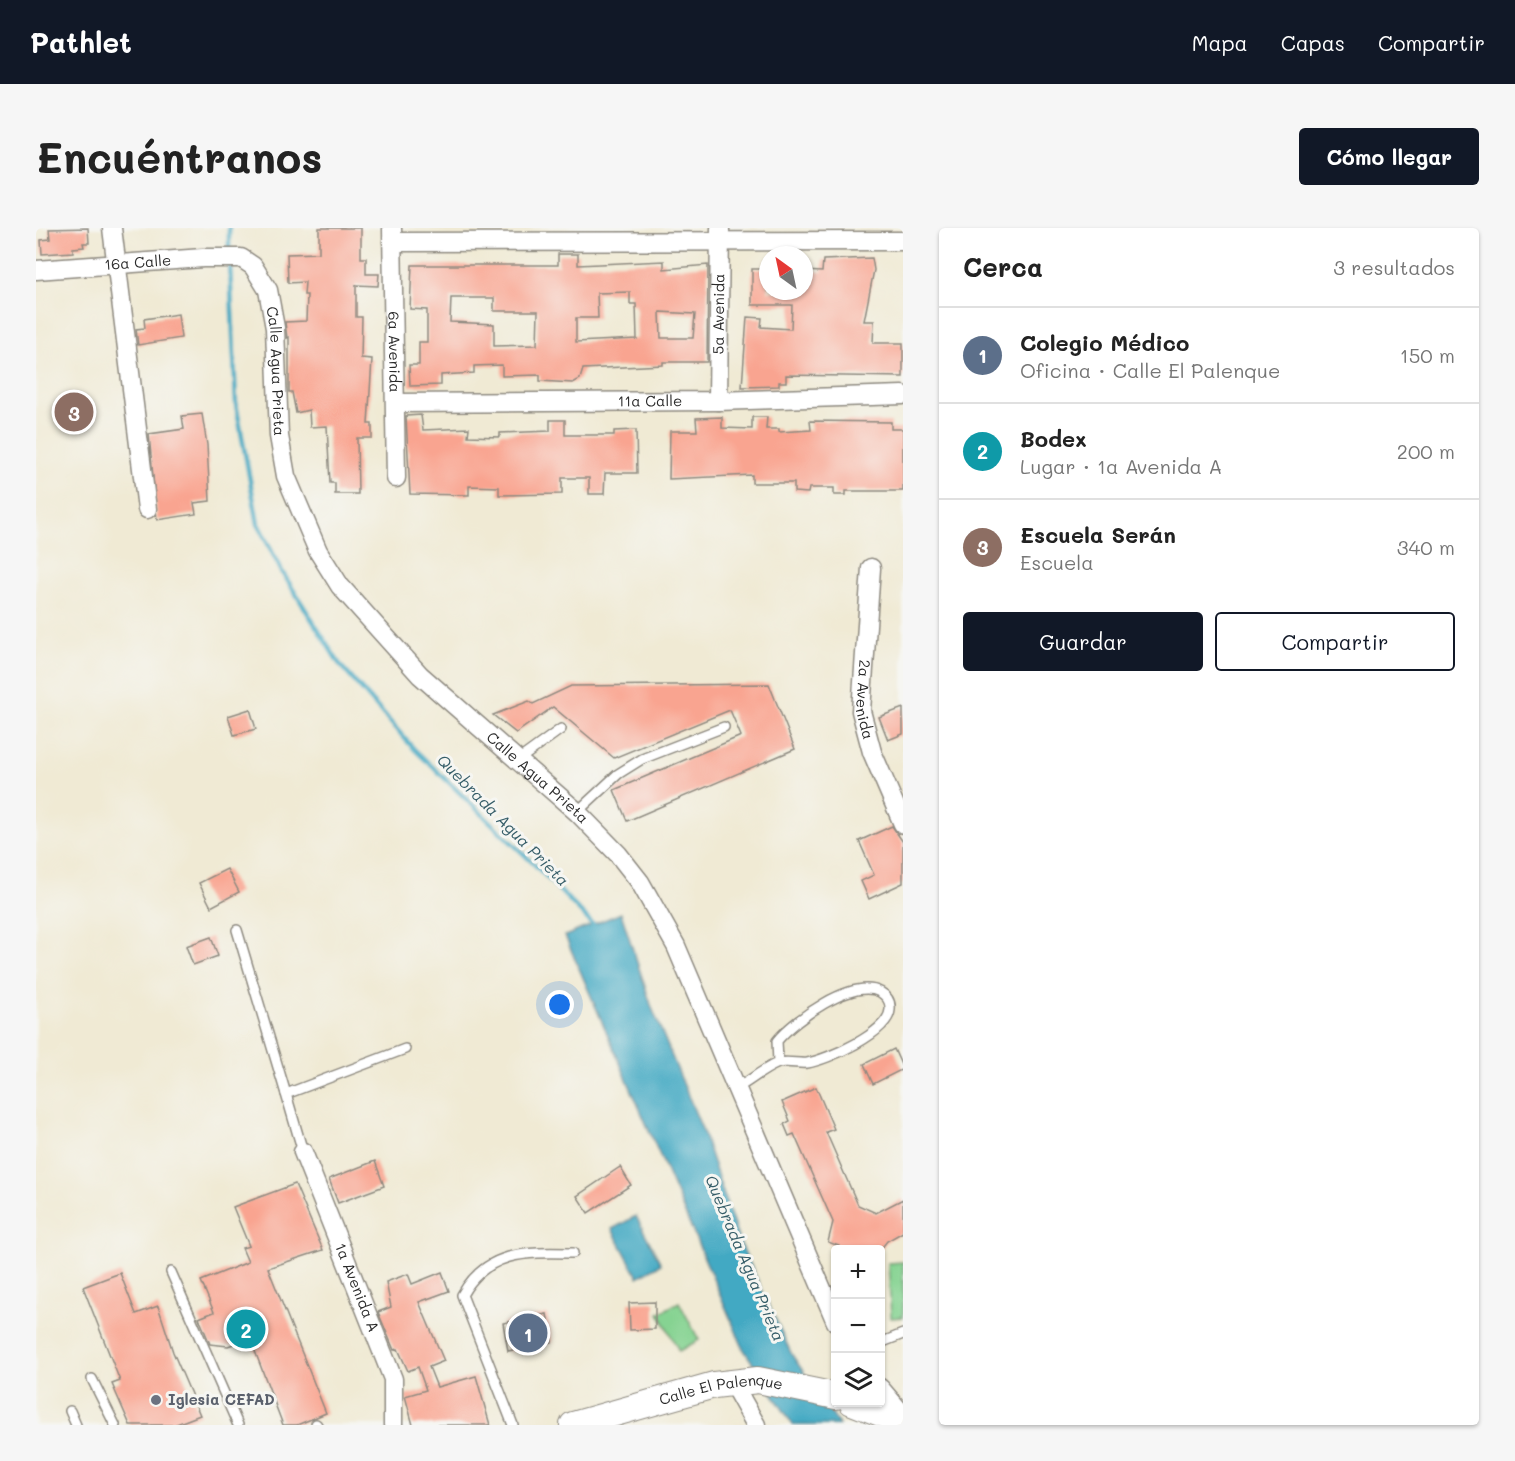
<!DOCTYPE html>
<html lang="es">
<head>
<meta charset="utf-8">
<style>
	:root { --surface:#fff; --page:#f6f6f6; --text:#222; --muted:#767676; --line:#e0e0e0; --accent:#111827 }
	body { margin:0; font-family:Mali,sans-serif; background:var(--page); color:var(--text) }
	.controls { position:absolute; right:18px; bottom:18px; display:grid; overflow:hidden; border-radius:6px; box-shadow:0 2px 4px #0004 }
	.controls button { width:54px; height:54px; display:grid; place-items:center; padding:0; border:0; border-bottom:2px solid var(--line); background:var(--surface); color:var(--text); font:30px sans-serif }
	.compass { position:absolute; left:723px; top:18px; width:54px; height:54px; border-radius:50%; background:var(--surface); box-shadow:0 2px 4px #0004; rotate:327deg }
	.you { position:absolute; left:524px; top:777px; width:21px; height:21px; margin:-15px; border:4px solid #fff; border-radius:50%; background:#1a73e8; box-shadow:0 0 0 9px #1a73e833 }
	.badge { display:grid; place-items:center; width:39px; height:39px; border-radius:50%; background:var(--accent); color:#fff; font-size:20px; font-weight:700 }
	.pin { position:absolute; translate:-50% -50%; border:3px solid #fff; box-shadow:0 2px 6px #0006 }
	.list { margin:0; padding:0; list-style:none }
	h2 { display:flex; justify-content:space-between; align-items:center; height:78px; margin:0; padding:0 24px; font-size:26px }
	h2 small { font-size:20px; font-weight:400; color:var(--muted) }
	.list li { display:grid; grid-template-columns:39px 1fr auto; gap:18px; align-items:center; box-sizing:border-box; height:96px; padding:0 24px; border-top:2px solid var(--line) }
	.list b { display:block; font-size:22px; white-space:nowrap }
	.list p { margin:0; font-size:20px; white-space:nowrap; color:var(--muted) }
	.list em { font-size:20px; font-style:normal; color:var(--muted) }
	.actions { display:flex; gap:12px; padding:18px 24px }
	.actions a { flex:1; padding:14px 0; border:2px solid var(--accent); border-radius:6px; text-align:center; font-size:21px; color:var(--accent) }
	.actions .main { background:var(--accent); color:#fff }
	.icon { flex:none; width:33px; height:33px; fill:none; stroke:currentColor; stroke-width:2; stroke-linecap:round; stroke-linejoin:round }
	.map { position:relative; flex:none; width:867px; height:1197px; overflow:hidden; border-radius:6px }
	header { display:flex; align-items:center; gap:36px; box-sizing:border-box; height:84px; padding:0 30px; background:var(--accent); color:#fff }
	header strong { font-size:28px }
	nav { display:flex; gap:33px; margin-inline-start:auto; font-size:21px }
	.intro { display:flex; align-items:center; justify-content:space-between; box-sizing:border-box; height:144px; padding:0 36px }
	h1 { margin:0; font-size:42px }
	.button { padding:15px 27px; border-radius:6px; background:var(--accent); color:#fff; font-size:21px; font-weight:700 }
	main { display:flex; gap:36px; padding:0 36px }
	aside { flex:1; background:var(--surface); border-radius:6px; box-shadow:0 2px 4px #0004 }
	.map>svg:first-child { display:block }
</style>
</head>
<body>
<header>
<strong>Pathlet</strong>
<nav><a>Mapa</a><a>Capas</a><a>Compartir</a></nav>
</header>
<div class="intro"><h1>Encuéntranos</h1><a class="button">Cómo llegar</a></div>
<main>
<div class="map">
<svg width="867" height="1197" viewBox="0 0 867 1197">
	<rect width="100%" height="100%" fill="#f6f6f2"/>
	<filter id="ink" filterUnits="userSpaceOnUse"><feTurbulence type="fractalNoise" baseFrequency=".0167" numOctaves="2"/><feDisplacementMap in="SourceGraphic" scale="12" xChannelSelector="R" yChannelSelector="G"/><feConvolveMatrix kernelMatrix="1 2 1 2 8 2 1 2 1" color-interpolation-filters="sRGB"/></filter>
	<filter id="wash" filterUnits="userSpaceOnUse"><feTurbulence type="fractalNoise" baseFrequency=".008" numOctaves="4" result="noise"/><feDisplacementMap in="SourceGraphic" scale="24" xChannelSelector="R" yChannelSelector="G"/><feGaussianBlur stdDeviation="1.35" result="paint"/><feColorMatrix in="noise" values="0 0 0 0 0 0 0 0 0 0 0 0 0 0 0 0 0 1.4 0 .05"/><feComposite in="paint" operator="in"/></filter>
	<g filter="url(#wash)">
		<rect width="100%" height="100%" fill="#f0ead4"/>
		<g fill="#86d392" stroke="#587f5e" stroke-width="1.5">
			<polygon points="867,1034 867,1089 855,1090 852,1035"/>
			<polygon points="643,1074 663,1112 643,1123 623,1085"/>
		</g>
		<g fill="#43a9c3" stroke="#376a77" stroke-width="1.5">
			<polygon points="585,685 616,780 666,901 702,1010 756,1127 803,1197 757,1197 708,1122 529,708"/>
			<polygon points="600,988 625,1036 602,1049 576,1001"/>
		</g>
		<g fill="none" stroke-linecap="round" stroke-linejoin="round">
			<g stroke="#43a9c3" stroke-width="4.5">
				<polyline points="193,0 193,27"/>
				<polyline points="194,36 200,176 222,296 245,342 304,437 378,521 499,637 560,700"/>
			</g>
		</g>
		<g id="blocks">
			<g fill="#f9a490" fill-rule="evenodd">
				<polygon points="52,0 53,15 47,15 48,19 37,20 37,24 6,26 5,12 14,11 13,1"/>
				<polygon points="283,0 325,0 325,30 330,30 330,46 343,46 342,58 320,57 320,89 326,89 325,130 336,131 332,196 336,196 336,210 321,210 322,266 299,266 299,255 294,255 291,198 274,199 273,182 260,185 256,164 253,164 253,109 251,110 249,94 270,93 271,67 268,67 269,54 252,55 251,26 283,25"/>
				<path d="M 522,26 L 542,26 L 542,37 L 628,33 L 628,41 L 672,37 L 671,134 L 627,134 L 627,137 L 547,141 L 544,151 L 537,155 L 504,153 L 504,147 L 466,148 L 466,137 L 438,138 L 438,145 L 405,147 L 405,157 L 374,158 L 373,137 L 383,137 L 383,114 L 391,114 L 391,82 L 374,81 L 376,37 L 522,37 ZM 594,64 L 594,76 L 600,76 L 601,111 L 540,114 L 540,90 L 562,90 L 561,65 ZM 415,70 L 458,70 L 458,83 L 502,83 L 501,117 L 458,118 L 458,96 L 414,94 ZM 624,84 L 659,86 L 657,110 L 625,110 Z"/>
				<polygon points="836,30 838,42 828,93 838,93 837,115 867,115 867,149 750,147 750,154 743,154 743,158 706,159 711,89 726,90 725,99 755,101 756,77 716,77 716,41 732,41 732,63 768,63 768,43 786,44 787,32"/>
				<polygon points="142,86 145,110 102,117 100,101 109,100 108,91"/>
				<polygon points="166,186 171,217 174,273 158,275 160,286 121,292 113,206 148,201 146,188"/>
				<polygon points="385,187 387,202 433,200 432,208 464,209 464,205 514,203 514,192 529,192 529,207 578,207 578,203 600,202 601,245 569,245 568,266 553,266 553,250 526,250 526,266 463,267 463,259 433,258 433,267 374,266 370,188"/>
				<polygon points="686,189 686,200 716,201 716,189 731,189 730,201 743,201 743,204 775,202 774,193 855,194 855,201 867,201 867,263 810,263 810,267 798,267 798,260 773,260 772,265 758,264 758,255 716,255 716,247 633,251 634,203 661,203 660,190"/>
				<polygon points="733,456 759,521 591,593 578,562 705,508 694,482 578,530 517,479 480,505 457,487 493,473 497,476 535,458"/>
				<polygon points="867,480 867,506 852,512 843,489"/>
				<polygon points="214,481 220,501 198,507 192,488"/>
				<polygon points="856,598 867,614 867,655 833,671 825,653 838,647 823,613"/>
				<polygon points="191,641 203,664 175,679 163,655"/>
				<polygon points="175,709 182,728 157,737 150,718"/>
				<polygon points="858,821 867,841 837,856 828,836"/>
				<polygon points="780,859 798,901 790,904 822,977 840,985 867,971 867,1004 851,1013 844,1022 802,1022 803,1018 792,1014 797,994 758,906 753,908 748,896 754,893 746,874"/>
				<polygon points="339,933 348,958 302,975 293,951"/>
				<polygon points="584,939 595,957 552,985 541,968"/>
				<polygon points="259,956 287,1022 232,1040 290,1185 261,1197 247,1197 214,1110 192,1118 174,1116 163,1090 178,1084 165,1053 212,1034 206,1020 213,1018 197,979"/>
				<polygon points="406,1044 413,1063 383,1074 408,1133 393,1139 401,1159 440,1148 454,1197 377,1197 369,1168 390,1162 382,1139 372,1143 362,1121 358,1122 342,1084 355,1079 350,1054 372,1046 376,1056"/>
				<polygon points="84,1045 100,1086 122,1078 137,1124 164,1187 138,1197 94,1197 76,1156 84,1153 47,1059"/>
				<polygon points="619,1074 619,1101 594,1102 593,1075"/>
				<polygon points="511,1086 516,1114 472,1123 467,1095"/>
			</g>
		</g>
	</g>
	<g filter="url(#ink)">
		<use href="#blocks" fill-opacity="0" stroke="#8e8a80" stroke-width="1.5"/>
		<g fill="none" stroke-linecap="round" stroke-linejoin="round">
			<g stroke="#8e8a80" stroke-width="12">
				<g id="lane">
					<polyline points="481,533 525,501"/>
					<polyline points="541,584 582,546 606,531 688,499"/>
					<polyline points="201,702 250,866"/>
					<path d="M 701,860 C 714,853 726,842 740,836 C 747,832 762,836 771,835 C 791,832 852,805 854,782 C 855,774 851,768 844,764 C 816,750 758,792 741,813 L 742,834"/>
					<polyline points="267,924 250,866 369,821"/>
					<polyline points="135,1044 202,1197"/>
					<polyline points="844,1115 867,1106"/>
					<polyline points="56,1151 79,1197"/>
					<polyline points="34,1183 40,1197"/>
					<polyline points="280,1196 281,1197"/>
					<path d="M 477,1197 L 426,1067 C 451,1022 492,1024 537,1025"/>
				</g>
			</g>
			<g stroke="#8e8a80" stroke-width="21">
				<g id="street">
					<polyline points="76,0 111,281"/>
					<path id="s1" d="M 356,0 L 360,250"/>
					<polyline points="356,14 867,13"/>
					<path id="s2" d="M 0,42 L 167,30 L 205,30 L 217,38 L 232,62 L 239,100 L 243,208 L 250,248 L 282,323 L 304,358 L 384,447 L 541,584 L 582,626 L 604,654 L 640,718 L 800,1094"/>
					<path id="s3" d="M 682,173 L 684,0"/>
					<path id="s4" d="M 360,175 L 682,173 L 867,167"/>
					<path id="s5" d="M 835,340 L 825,483 L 836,524 L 867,596"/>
					<path id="s6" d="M 267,924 L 357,1151 L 357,1197"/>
					<polyline points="697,1156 720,1197"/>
					<polyline points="844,1160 867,1187"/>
				</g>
			</g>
			<g stroke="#8e8a80" stroke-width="28">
				<g id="secondary">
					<polyline points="816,1174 867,1194"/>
					<path id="s7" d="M 537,1197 L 678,1157 L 722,1152 L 800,1168"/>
				</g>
			</g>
			<use href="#lane" stroke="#fff" stroke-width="9"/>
			<use href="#street" stroke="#fff" stroke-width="18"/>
			<use href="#secondary" stroke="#fff" stroke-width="26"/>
		</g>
	</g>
	<circle fill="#6b7280" stroke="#f6f6f2" stroke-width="2" cx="120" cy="1172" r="6"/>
	<g text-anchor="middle" stroke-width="6" stroke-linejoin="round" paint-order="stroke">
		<g font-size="15" fill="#2b2b2b" stroke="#f6f6f2">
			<text dy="5" stroke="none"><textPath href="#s2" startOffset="102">16a Calle</textPath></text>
			<text dy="5" stroke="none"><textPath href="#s3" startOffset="87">5a Avenida</textPath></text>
			<text dy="5" stroke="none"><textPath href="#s1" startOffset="124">6a Avenida</textPath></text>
			<text dy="5" stroke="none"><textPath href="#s2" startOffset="330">Calle Agua Prieta</textPath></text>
			<text dy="5" stroke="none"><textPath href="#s4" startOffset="254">11a Calle</textPath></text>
			<text dy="5" stroke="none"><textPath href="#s5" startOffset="132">2a Avenida</textPath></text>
			<text dy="5" stroke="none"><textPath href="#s2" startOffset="834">Calle Agua Prieta</textPath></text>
			<text dy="5" stroke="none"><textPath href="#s6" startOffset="146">1a Avenida A</textPath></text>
			<text dy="5" stroke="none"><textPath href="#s7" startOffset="153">Calle El Palenque</textPath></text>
		</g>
		<g font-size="15" font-weight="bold" fill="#5b616d" stroke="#f6f6f2" text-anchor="start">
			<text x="132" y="1177">Iglesia CEFAD</text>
		</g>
		<g font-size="16" font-style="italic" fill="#355d68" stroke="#f6f6f2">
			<text transform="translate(467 592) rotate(45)" y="6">Quebrada Agua Prieta</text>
			<text transform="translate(709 1030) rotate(67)" y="6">Quebrada Agua Prieta</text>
		</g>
	</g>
</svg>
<div class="controls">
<button>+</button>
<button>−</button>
<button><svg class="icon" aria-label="layers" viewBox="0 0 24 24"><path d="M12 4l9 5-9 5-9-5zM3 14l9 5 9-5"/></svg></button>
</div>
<svg class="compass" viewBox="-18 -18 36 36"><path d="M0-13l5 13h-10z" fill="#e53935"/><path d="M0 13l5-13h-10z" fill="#767676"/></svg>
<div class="you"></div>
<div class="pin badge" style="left:492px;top:1105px;background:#5c6f8a">1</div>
<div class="pin badge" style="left:210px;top:1101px;background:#0f9aa8">2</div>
<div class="pin badge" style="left:38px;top:184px;background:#8d6e63">3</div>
</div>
<aside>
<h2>Cerca<small>3 resultados</small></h2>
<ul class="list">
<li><span class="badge" style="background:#5c6f8a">1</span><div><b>Colegio Médico</b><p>Oficina · Calle El Palenque</p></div><em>150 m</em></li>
<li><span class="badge" style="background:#0f9aa8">2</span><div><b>Bodex</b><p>Lugar · 1a Avenida A</p></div><em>200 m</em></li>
<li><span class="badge" style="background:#8d6e63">3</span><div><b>Escuela Serán</b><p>Escuela</p></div><em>340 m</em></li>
</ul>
<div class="actions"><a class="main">Guardar</a><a>Compartir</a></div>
</aside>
</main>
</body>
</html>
